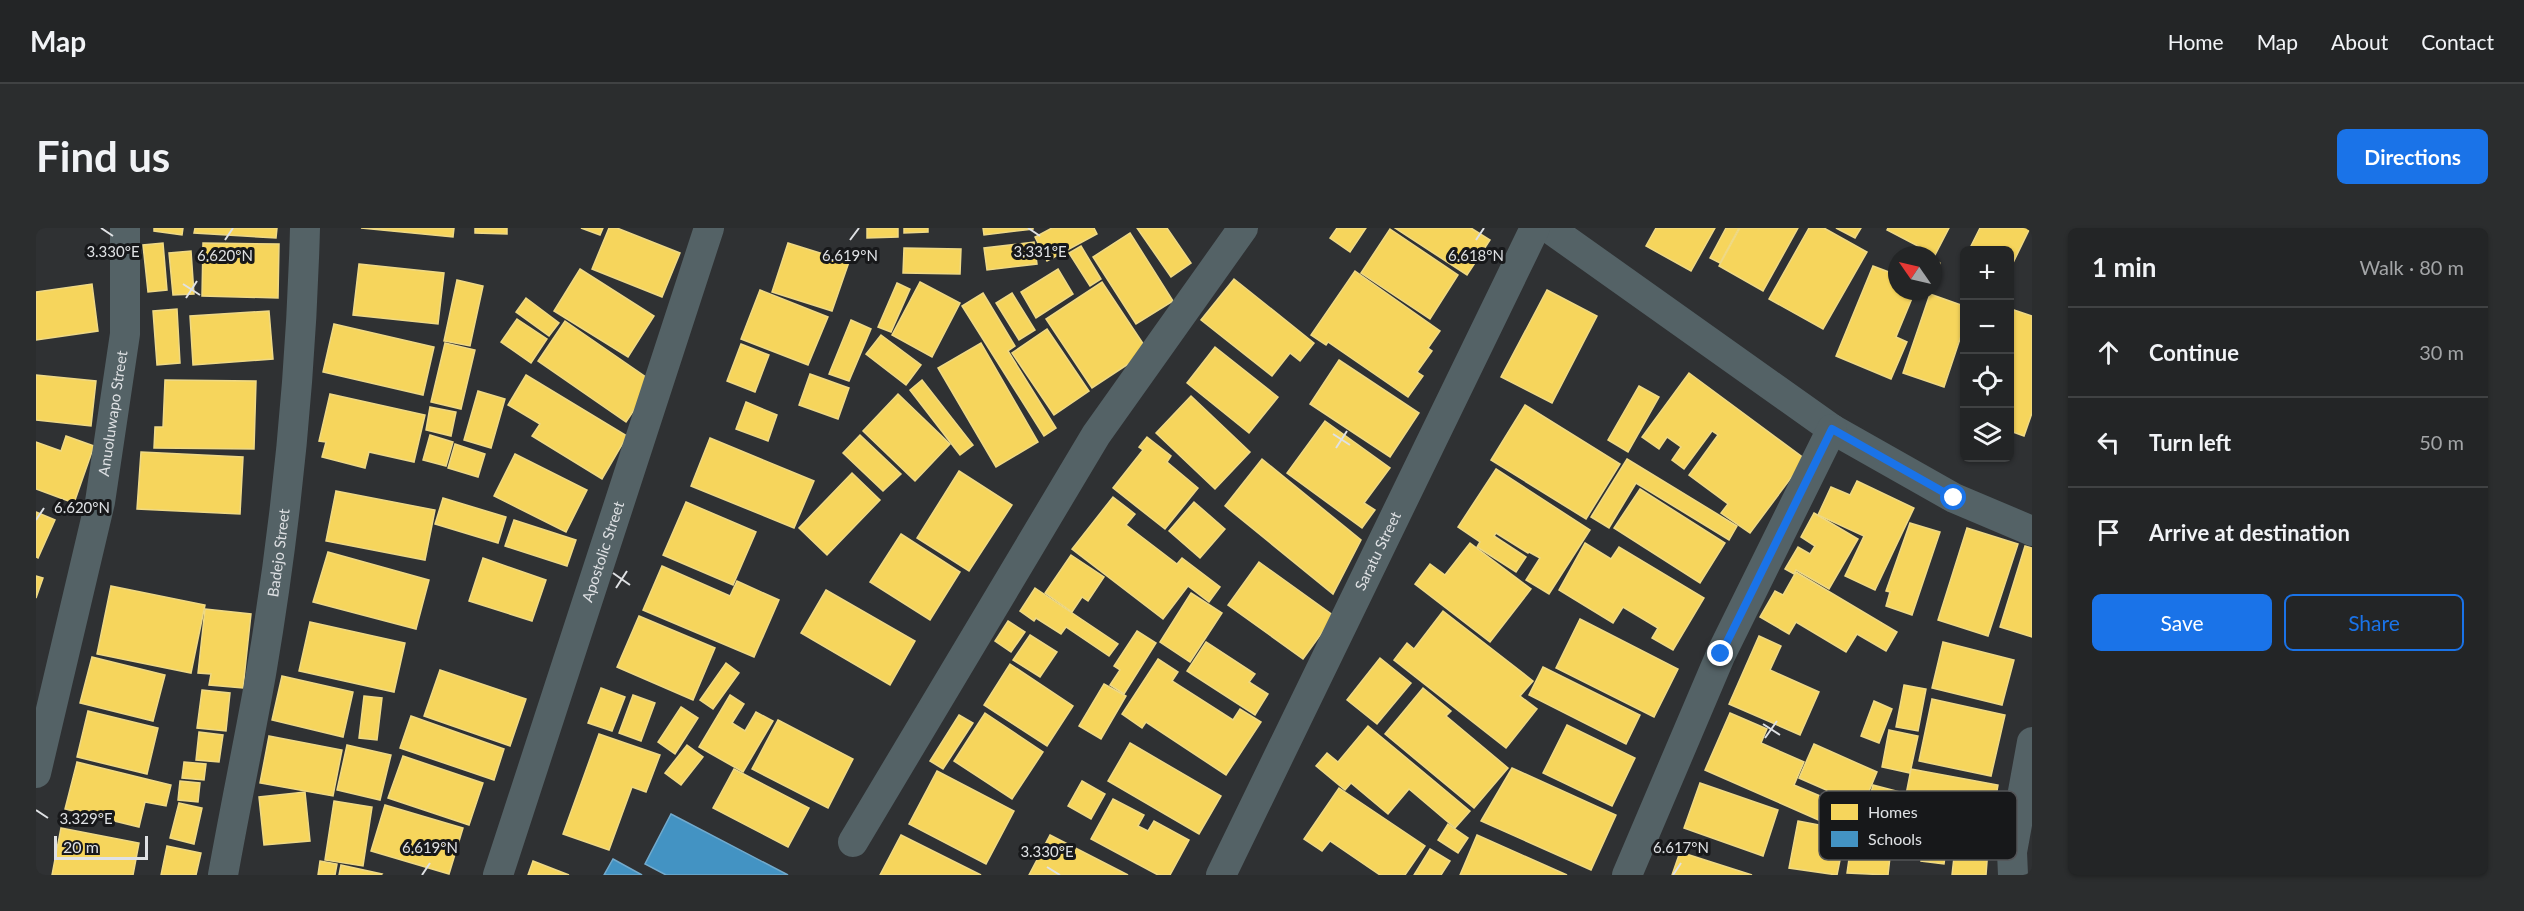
<!DOCTYPE html>
<html lang="en">
<head>
<meta charset="utf-8">
<style>
	:root { --surface:#232526; --page:#2b2d2e; --text:#f1f3f6; --muted:#a3a5a7; --line:#404243; --accent:#1a73e8 }
	body { margin:0; font-family:Lato,sans-serif; background:var(--page); color:var(--text) }
	.controls { position:absolute; right:18px; top:18px; display:grid; overflow:hidden; border-radius:9px; box-shadow:0 2px 4px #0004 }
	.controls button { width:54px; height:54px; display:grid; place-items:center; padding:0; border:0; border-bottom:2px solid var(--line); background:var(--surface); color:var(--text); font:30px sans-serif }
	.compass { position:absolute; left:1852px; top:18px; width:54px; height:54px; border-radius:50%; background:var(--surface); box-shadow:0 2px 4px #0004; rotate:304deg }
	.scale { position:absolute; left:18px; bottom:15px; width:94px; box-sizing:border-box; padding-left:6px; border:3px solid #dfe1e4; border-top:0; font-size:16px; line-height:21px; white-space:nowrap; color:#dfe1e4; -webkit-text-stroke:4px #17181a; paint-order:stroke }
	.stop { position:absolute; width:18px; height:18px; margin:-14px; border:4px solid #1a73e8; border-radius:50%; background:#fff }
	.stop.end { background:#1a73e8; border-color:#fff; box-shadow:0 2px 6px #0008 }
	.list { margin:0; padding:0; list-style:none }
	h2 { display:flex; justify-content:space-between; align-items:center; height:78px; margin:0; padding:0 24px; font-size:26px }
	h2 small { font-size:20px; font-weight:400; color:var(--muted) }
	.list li { display:grid; grid-template-columns:39px 1fr auto; gap:18px; align-items:center; box-sizing:border-box; height:90px; padding:0 24px; border-top:2px solid var(--line) }
	.list b { display:block; font-size:22px; white-space:nowrap }
	.list em { font-size:20px; font-style:normal; color:var(--muted) }
	.actions { display:flex; gap:12px; padding:18px 24px }
	.actions a { flex:1; padding:14px 0; border:2px solid var(--accent); border-radius:9px; text-align:center; font-size:21px; color:var(--accent) }
	.actions .main { background:var(--accent); color:#fff }
	.icon { flex:none; width:33px; height:33px; fill:none; stroke:currentColor; stroke-width:2; stroke-linecap:round; stroke-linejoin:round }
	.map { position:relative; flex:none; width:1996px; height:647px; overflow:hidden; border-radius:9px }
	header { display:flex; align-items:center; gap:36px; box-sizing:border-box; height:84px; padding:0 30px; background:var(--surface); border-bottom:2px solid var(--line) }
	header strong { font-size:28px }
	nav { display:flex; gap:33px; margin-inline-start:auto; font-size:21px }
	.intro { display:flex; align-items:center; justify-content:space-between; box-sizing:border-box; height:144px; padding:0 36px }
	h1 { margin:0; font-size:42px }
	.button { padding:15px 27px; border-radius:9px; background:var(--accent); color:#fff; font-size:21px; font-weight:700 }
	main { display:flex; gap:36px; padding:0 36px }
	aside { flex:1; background:var(--surface); border-radius:9px; box-shadow:0 2px 4px #0004 }
	.map>svg:first-child { display:block }
</style>
</head>
<body>
<header>
<strong>Map</strong>
<nav><a>Home</a><a>Map</a><a>About</a><a>Contact</a></nav>
</header>
<div class="intro"><h1>Find us</h1><a class="button">Directions</a></div>
<main>
<div class="map">
<svg width="1996" height="647" viewBox="0 0 1996 647">
	<rect width="100%" height="100%" fill="#2f3133"/>
	<g fill="#f6d55c" stroke="#efd985" stroke-width="1.5">
		<polygon points="118,0 147,0 146,7 118,3"/>
		<polygon points="159,0 241,0 240,10 158,5"/>
		<polygon points="325,0 418,0 417,9"/>
		<polygon points="439,0 471,0 471,6 439,5"/>
		<polygon points="545,0 567,0 564,7"/>
		<polygon points="573,0 581,0 644,25 626,69 556,41"/>
		<polygon points="831,0 862,0 862,9 831,10"/>
		<polygon points="868,0 892,0 892,4 868,5"/>
		<polygon points="947,0 997,0 997,1 948,7"/>
		<polygon points="1016,0 1058,0 1061,6 1011,33 999,9"/>
		<polygon points="1101,0 1131,0 1155,35 1135,49"/>
		<polygon points="1301,0 1330,0 1314,24 1294,10"/>
		<polygon points="1359,0 1435,0 1454,12 1431,47"/>
		<polygon points="1620,0 1679,0 1655,43 1610,18"/>
		<polygon points="1690,0 1703,0 1684,35 1674,30"/>
		<polygon points="1704,0 1762,0 1727,63 1683,38"/>
		<polygon points="1773,0 1788,0 1831,24 1787,101 1733,71"/>
		<polygon points="1800,0 1825,0 1819,10"/>
		<polygon points="1852,0 1913,0 1899,27 1851,2"/>
		<polygon points="1944,0 1994,0 1974,41 1974,22 1933,22"/>
		<polygon points="1354,1 1422,47 1394,91 1325,45"/>
		<polygon points="1094,5 1137,73 1100,96 1057,29"/>
		<polygon points="998,14 1001,36 951,42 948,20"/>
		<polygon points="127,15 131,62 112,64 107,17"/>
		<polygon points="167,15 243,16 242,70 166,68"/>
		<polygon points="752,15 813,34 796,83 736,64"/>
		<polygon points="1045,18 1065,51 1054,58 1033,25"/>
		<polygon points="868,20 925,21 924,46 867,45"/>
		<polygon points="155,23 158,66 137,67 133,25"/>
		<polygon points="1897,31 1904,35 1897,52"/>
		<polygon points="323,36 408,45 402,96 317,87"/>
		<polygon points="1837,38 1861,47 1861,63 1879,63 1860,109 1871,114 1855,151 1800,128"/>
		<polygon points="544,41 618,88 592,129 518,83"/>
		<polygon points="1022,41 1037,66 1000,90 985,64"/>
		<polygon points="1319,43 1404,103 1392,120 1396,123 1381,144 1387,148 1372,169 1292,114 1290,117 1275,107"/>
		<polygon points="1198,51 1278,115 1264,133 1254,125 1236,148 1165,92"/>
		<polygon points="421,52 447,58 434,118 408,113"/>
		<polygon points="884,54 924,75 896,129 856,107"/>
		<polygon points="1066,54 1112,123 1056,160 1010,91"/>
		<polygon points="861,55 874,61 855,104 842,99"/>
		<polygon points="56,56 62,103 0,112 0,64"/>
		<polygon points="724,62 792,89 772,137 705,111"/>
		<polygon points="1511,62 1561,88 1516,175 1465,149"/>
		<polygon points="947,65 979,118 972,123 1020,200 1008,208 926,78"/>
		<polygon points="976,65 999,102 983,112 960,75"/>
		<polygon points="1894,66 1928,78 1928,99 1908,159 1867,145"/>
		<polygon points="490,70 523,95 513,108 480,84"/>
		<polygon points="141,81 144,135 121,137 117,83"/>
		<polygon points="1975,81 1996,88 1996,185 1988,208 1974,203"/>
		<polygon points="233,83 237,131 157,137 154,88"/>
		<polygon points="481,91 511,111 495,135 465,114"/>
		<polygon points="815,92 835,101 813,153 793,146"/>
		<polygon points="529,93 617,154 590,194 502,133"/>
		<polygon points="298,96 398,119 387,167 287,144"/>
		<polygon points="1011,101 1053,163 1018,187 976,125"/>
		<polygon points="845,107 885,137 870,157 830,126"/>
		<polygon points="409,115 439,122 425,181 395,174"/>
		<polygon points="945,115 1002,214 960,239 902,140"/>
		<polygon points="705,116 733,127 719,164 691,153"/>
		<polygon points="1179,119 1242,169 1213,205 1151,155"/>
		<polygon points="1303,132 1383,185 1354,229 1274,176"/>
		<polygon points="1653,145 1769,231 1714,305 1685,285 1692,276 1653,247 1682,207 1676,203 1648,241 1636,232 1645,219 1631,209 1623,221 1606,209"/>
		<polygon points="774,146 813,160 802,191 763,177"/>
		<polygon points="0,147 60,153 55,198 0,192"/>
		<polygon points="490,147 591,208 566,251 496,208 504,196 472,177"/>
		<polygon points="129,152 220,153 218,221 118,220 119,199 127,199"/>
		<polygon points="886,152 937,217 924,227 874,162"/>
		<polygon points="1603,158 1623,169 1592,224 1572,212"/>
		<polygon points="442,163 469,171 455,220 428,212"/>
		<polygon points="294,166 389,187 378,234 333,224 329,240 286,229 290,214 283,213"/>
		<polygon points="862,166 914,216 879,253 827,203"/>
		<polygon points="1155,168 1214,224 1179,261 1120,205"/>
		<polygon points="710,174 741,187 732,213 700,201"/>
		<polygon points="1489,177 1584,236 1550,291 1455,232"/>
		<polygon points="394,179 420,184 415,208 390,202"/>
		<polygon points="1289,193 1354,240 1328,275 1339,282 1326,300 1251,245"/>
		<polygon points="394,207 417,214 410,238 387,232"/>
		<polygon points="824,207 865,246 847,263 807,225"/>
		<polygon points="30,208 58,218 38,275 0,261 0,214 25,223"/>
		<polygon points="1111,209 1135,228 1131,234 1162,260 1129,301 1077,260 1107,222 1103,219"/>
		<polygon points="674,210 778,253 758,300 655,258"/>
		<polygon points="419,216 449,226 442,249 412,240"/>
		<polygon points="105,224 207,229 204,286 101,281"/>
		<polygon points="479,226 551,262 530,304 458,268"/>
		<polygon points="1226,231 1325,312 1297,366 1189,278"/>
		<polygon points="1591,231 1701,298 1693,312 1600,255 1573,300 1555,289"/>
		<polygon points="1460,241 1554,302 1513,366 1490,352 1504,330 1493,324 1492,325 1460,305 1458,308 1490,329 1480,344 1441,319 1444,314 1422,299"/>
		<polygon points="923,243 976,277 933,343 881,310"/>
		<polygon points="816,245 844,272 791,327 763,300"/>
		<polygon points="1821,253 1878,280 1839,362 1809,348 1828,308 1782,287 1795,259 1814,267"/>
		<polygon points="1604,261 1689,315 1664,355 1578,300"/>
		<polygon points="300,263 399,282 389,332 290,313"/>
		<polygon points="1077,269 1099,286 1090,297 1141,336 1146,330 1184,359 1173,374 1152,358 1127,391 1036,321"/>
		<polygon points="407,270 470,289 462,315 399,296"/>
		<polygon points="650,274 720,304 697,357 627,327"/>
		<polygon points="1158,274 1189,301 1164,330 1133,303"/>
		<polygon points="0,284 19,292 2,330 0,329"/>
		<polygon points="1778,285 1822,311 1793,361 1760,342 1758,346 1749,341 1762,319 1774,326 1779,318 1765,309"/>
		<polygon points="478,292 540,312 531,338 469,318"/>
		<polygon points="1874,295 1904,304 1876,387 1850,378 1854,364 1850,363"/>
		<polygon points="1931,300 1982,316 1952,408 1902,392"/>
		<polygon points="865,306 924,344 894,392 834,354"/>
		<polygon points="1434,315 1495,361 1454,414 1379,356 1394,336 1409,347"/>
		<polygon points="1549,315 1575,331 1583,319 1668,370 1637,422 1616,410 1622,400 1587,379 1577,395 1523,362"/>
		<polygon points="1989,318 1996,320 1996,409 1964,399"/>
		<polygon points="292,324 393,352 380,401 277,374"/>
		<polygon points="1035,327 1068,349 1052,373 1046,369 1036,384 1009,365"/>
		<polygon points="447,330 510,352 496,393 433,373"/>
		<polygon points="1223,334 1298,388 1267,431 1192,377"/>
		<polygon points="626,338 694,368 701,353 743,372 718,429 607,382"/>
		<polygon points="1760,344 1861,404 1850,423 1821,406 1810,424 1760,394 1753,406 1724,389 1739,363 1747,367"/>
		<polygon points="0,348 7,350 0,370"/>
		<polygon points="75,358 169,377 155,445 61,426"/>
		<polygon points="999,360 1082,416 1073,428 1030,399 1025,406 1000,390 998,393 984,383"/>
		<polygon points="790,362 879,413 854,457 765,405"/>
		<polygon points="1155,365 1186,385 1154,434 1124,414"/>
		<polygon points="169,381 215,386 207,460 173,457 175,446 162,445"/>
		<polygon points="1407,383 1497,453 1484,468 1501,481 1470,520 1358,432 1371,415 1378,421"/>
		<polygon points="603,388 679,420 657,472 581,439"/>
		<polygon points="1544,391 1642,441 1618,489 1520,440"/>
		<polygon points="972,393 989,404 975,424 959,413"/>
		<polygon points="274,394 369,415 358,464 263,443"/>
		<polygon points="1101,403 1120,415 1088,466 1074,457 1084,442 1078,438"/>
		<polygon points="994,407 1021,424 1004,449 977,432"/>
		<polygon points="1723,408 1745,418 1734,442 1783,464 1764,507 1693,476"/>
		<polygon points="1170,414 1219,446 1213,454 1232,466 1219,487 1151,443"/>
		<polygon points="1907,414 1978,432 1966,477 1896,460"/>
		<polygon points="56,429 129,447 117,493 44,475"/>
		<polygon points="1344,430 1375,455 1341,496 1311,472"/>
		<polygon points="1122,431 1142,444 1136,453 1197,492 1204,481 1225,494 1190,547 1110,494 1106,500 1086,486"/>
		<polygon points="690,435 703,445 677,481 664,472"/>
		<polygon points="974,436 1037,478 1011,518 948,477"/>
		<polygon points="1507,439 1604,487 1590,516 1493,467"/>
		<polygon points="404,442 490,471 474,518 388,488"/>
		<polygon points="246,448 317,464 307,509 236,492"/>
		<polygon points="1068,456 1090,468 1065,511 1043,498"/>
		<polygon points="1868,457 1890,461 1882,503 1860,499"/>
		<polygon points="565,460 589,469 576,503 552,495"/>
		<polygon points="1387,460 1415,483 1410,488 1472,540 1438,580 1349,506"/>
		<polygon points="166,462 194,465 190,503 161,500"/>
		<polygon points="597,467 619,475 605,513 583,505"/>
		<polygon points="694,467 708,476 696,495 709,503 720,484 737,493 707,544 663,519"/>
		<polygon points="328,468 346,470 341,512 323,510"/>
		<polygon points="1896,471 1969,487 1955,548 1883,533"/>
		<polygon points="1838,473 1856,481 1843,515 1825,508"/>
		<polygon points="645,479 662,490 639,526 622,514"/>
		<polygon points="52,483 122,500 111,546 41,529"/>
		<polygon points="949,485 1007,524 976,571 918,533"/>
		<polygon points="1694,485 1731,501 1725,515 1768,534 1758,557 1796,573 1787,594 1669,542"/>
		<polygon points="923,487 937,495 907,541 894,533"/>
		<polygon points="375,488 468,521 458,552 364,520"/>
		<polygon points="742,492 817,531 792,580 716,541"/>
		<polygon points="1531,497 1599,530 1576,578 1507,545"/>
		<polygon points="1332,498 1434,583 1419,600 1373,561 1352,586 1315,555 1309,562 1280,538 1291,525 1302,534"/>
		<polygon points="1853,502 1882,508 1874,545 1846,539"/>
		<polygon points="163,504 187,507 183,534 160,532"/>
		<polygon points="563,506 624,527 610,564 596,559 573,622 527,606"/>
		<polygon points="233,508 306,522 297,568 224,555"/>
		<polygon points="1094,515 1185,568 1163,606 1072,553"/>
		<polygon points="1778,516 1841,544 1822,590 1799,580 1804,568 1763,550"/>
		<polygon points="311,517 355,527 344,572 301,562"/>
		<polygon points="651,517 667,529 645,557 629,545"/>
		<polygon points="367,528 447,555 433,597 352,570"/>
		<polygon points="41,534 135,557 130,578 109,574 103,599 29,581"/>
		<polygon points="148,534 170,536 168,552 146,550"/>
		<polygon points="1476,540 1580,587 1555,642 1445,593"/>
		<polygon points="698,541 773,580 752,619 677,580"/>
		<polygon points="1875,541 1962,557 1954,602 1866,587"/>
		<polygon points="901,543 978,583 950,636 873,596"/>
		<polygon points="144,553 164,555 162,574 142,572"/>
		<polygon points="1046,553 1069,566 1055,591 1032,578"/>
		<polygon points="1664,555 1742,582 1727,628 1648,600"/>
		<polygon points="1837,557 1868,565 1854,620 1823,612"/>
		<polygon points="1303,560 1389,618 1369,647 1344,647 1294,613 1286,623 1268,611"/>
		<polygon points="269,564 274,613 228,617 223,569"/>
		<polygon points="1077,571 1108,587 1102,598 1112,603 1118,593 1153,612 1134,647 1122,647 1055,611"/>
		<polygon points="298,573 336,579 327,638 289,632"/>
		<polygon points="143,575 166,580 158,616 134,610"/>
		<polygon points="349,577 427,600 413,646 335,623"/>
		<polygon points="1762,593 1810,602 1801,647 1753,640"/>
		<polygon points="1412,596 1432,610 1422,625 1402,612"/>
		<polygon points="1890,596 1913,599 1908,636 1885,633"/>
		<polygon points="25,600 103,615 97,647 16,647"/>
		<polygon points="865,607 945,647 844,647"/>
		<polygon points="1014,607 1092,647 993,647"/>
		<polygon points="1441,607 1531,647 1424,647"/>
		<polygon points="131,618 165,625 160,647 125,647"/>
		<polygon points="1919,620 1952,620 1950,647 1916,647"/>
		<polygon points="1394,621 1414,633 1405,647 1378,647"/>
		<polygon points="1644,624 1716,647 1636,647"/>
		<polygon points="1814,624 1854,629 1852,647 1811,645"/>
		<polygon points="284,633 301,636 299,647 282,647"/>
		<polygon points="497,633 533,647 492,647"/>
		<polygon points="305,637 346,646 345,647 303,647"/>
	</g>
	<g fill="#4393c3" stroke="#72aacd" stroke-width="1.5">
		<polygon points="635,586 752,647 630,647 609,636"/>
		<polygon points="577,631 606,647 568,647"/>
	</g>
	<g fill="none" stroke-linecap="round" stroke-linejoin="round">
		<g stroke="#546266" stroke-width="30">
			<polyline points="1513,0 1796,201 1918,270 1996,303"/>
			<path id="s1" d="M 0,545 L 64,274 L 89,106 L 89,0"/>
			<polyline points="817,614 1060,207 1207,0"/>
			<path id="s2" d="M 187,647 C 199,580 213,513 225,446 C 250,299 265,149 269,0"/>
			<path id="s3" d="M 462,647 L 673,0"/>
			<path id="s4" d="M 1185,647 L 1499,0"/>
			<polyline points="1591,647 1685,426 1796,201"/>
			<polyline points="1977,647 1976,624 1996,514"/>
		</g>
	</g>
	<g fill="none" stroke-linecap="round" stroke-linejoin="round">
		<polyline stroke="#1a73e8" stroke-width="8" points="1685,426 1796,201 1918,270"/>
	</g>
	<path fill="none" stroke="#dfe1e4" stroke-width="2" d="M 65,0 L 77,8M 992,0 L 1004,8M 189,12 L 197,0M 814,12 L 823,0M 1440,12 L 1448,0M 147,56 L 164,67M 150,70 L 161,53M 1297,206 L 1314,217M 1300,220 L 1311,203M 0,292 L 8,280M 577,345 L 594,357M 580,360 L 591,343M 1727,496 L 1744,507M 1729,510 L 1741,493M 0,582 L 12,590M 1011,639 L 1024,647M 386,647 L 394,635M 1637,647 L 1645,635"/>
	<g text-anchor="middle" stroke-width="6" stroke-linejoin="round" paint-order="stroke">
		<g font-size="15" fill="#dfe1e4" stroke="#17181a">
			<text dy="5" stroke="none"><textPath href="#s1" startOffset="368">Anuoluwapo Street</textPath></text>
			<text dy="5" stroke="none"><textPath href="#s3" startOffset="340">Apostolic Street</textPath></text>
			<text dy="5" stroke="none"><textPath href="#s4" startOffset="360">Saratu Street</textPath></text>
			<text dy="5" stroke="none"><textPath href="#s2" startOffset="327">Badejo Street</textPath></text>
		</g>
	</g>
	<rect x="1783" y="563" width="198" height="69" rx="9" fill="#17181a" stroke="#535457" stroke-width="1.5"/>
	<rect x="1795" y="576" width="27" height="16" fill="#f6d55c"/>
	<rect x="1795" y="603" width="27" height="16" fill="#4393c3"/>
	<g font-size="16" fill="#dfe1e4">
		<text x="1832" y="590">Homes</text>
		<text x="1832" y="617">Schools</text>
	</g>
	<g font-size="15" text-anchor="middle" fill="#dfe1e4" stroke="#17181a" stroke-width="6" stroke-linejoin="round" paint-order="stroke">
		<text x="77" y="29">3.330°E</text>
		<text x="1004" y="29">3.331°E</text>
		<text x="189" y="33">6.620°N</text>
		<text x="814" y="33">6.619°N</text>
		<text x="1440" y="33">6.618°N</text>
		<text x="46" y="285">6.620°N</text>
		<text x="50" y="596">3.329°E</text>
		<text x="394" y="625">6.619°N</text>
		<text x="1645" y="625">6.617°N</text>
		<text x="1011" y="629">3.330°E</text>
	</g>
</svg>
<div class="controls">
<button>+</button>
<button>−</button>
<button><svg class="icon" aria-label="locate" viewBox="0 0 24 24"><circle cx="12" cy="12" r="6"/><path d="M12 2v4M12 18v4M2 12h4M18 12h4"/></svg></button>
<button><svg class="icon" aria-label="layers" viewBox="0 0 24 24"><path d="M12 4l9 5-9 5-9-5zM3 14l9 5 9-5"/></svg></button>
</div>
<svg class="compass" viewBox="-18 -18 36 36"><path d="M0-13l5 13h-10z" fill="#e53935"/><path d="M0 13l5-13h-10z" fill="#a3a5a7"/></svg>
<div class="scale">20 m</div>
<div class="stop" style="left:1918px;top:270px"></div>
<div class="stop end" style="left:1685px;top:426px"></div>
</div>
<aside>
<h2>1 min<small>Walk · 80 m</small></h2>
<ul class="list">
<li><svg class="icon" aria-label="ahead" viewBox="0 0 24 24"><path d="M12 20V5M6 11l6-6 6 6"/></svg><div><b>Continue</b></div><em>30 m</em></li>
<li><svg class="icon" aria-label="left" viewBox="0 0 24 24"><path d="M17 20v-9H6M10 6l-5 5 5 5"/></svg><div><b>Turn left</b></div><em>50 m</em></li>
<li><svg class="icon" aria-label="arrive" viewBox="0 0 24 24"><path d="M6 21V4h12l-3 4 3 4H6"/></svg><div><b>Arrive at destination</b></div></li>
</ul>
<div class="actions"><a class="main">Save</a><a>Share</a></div>
</aside>
</main>
</body>
</html>
